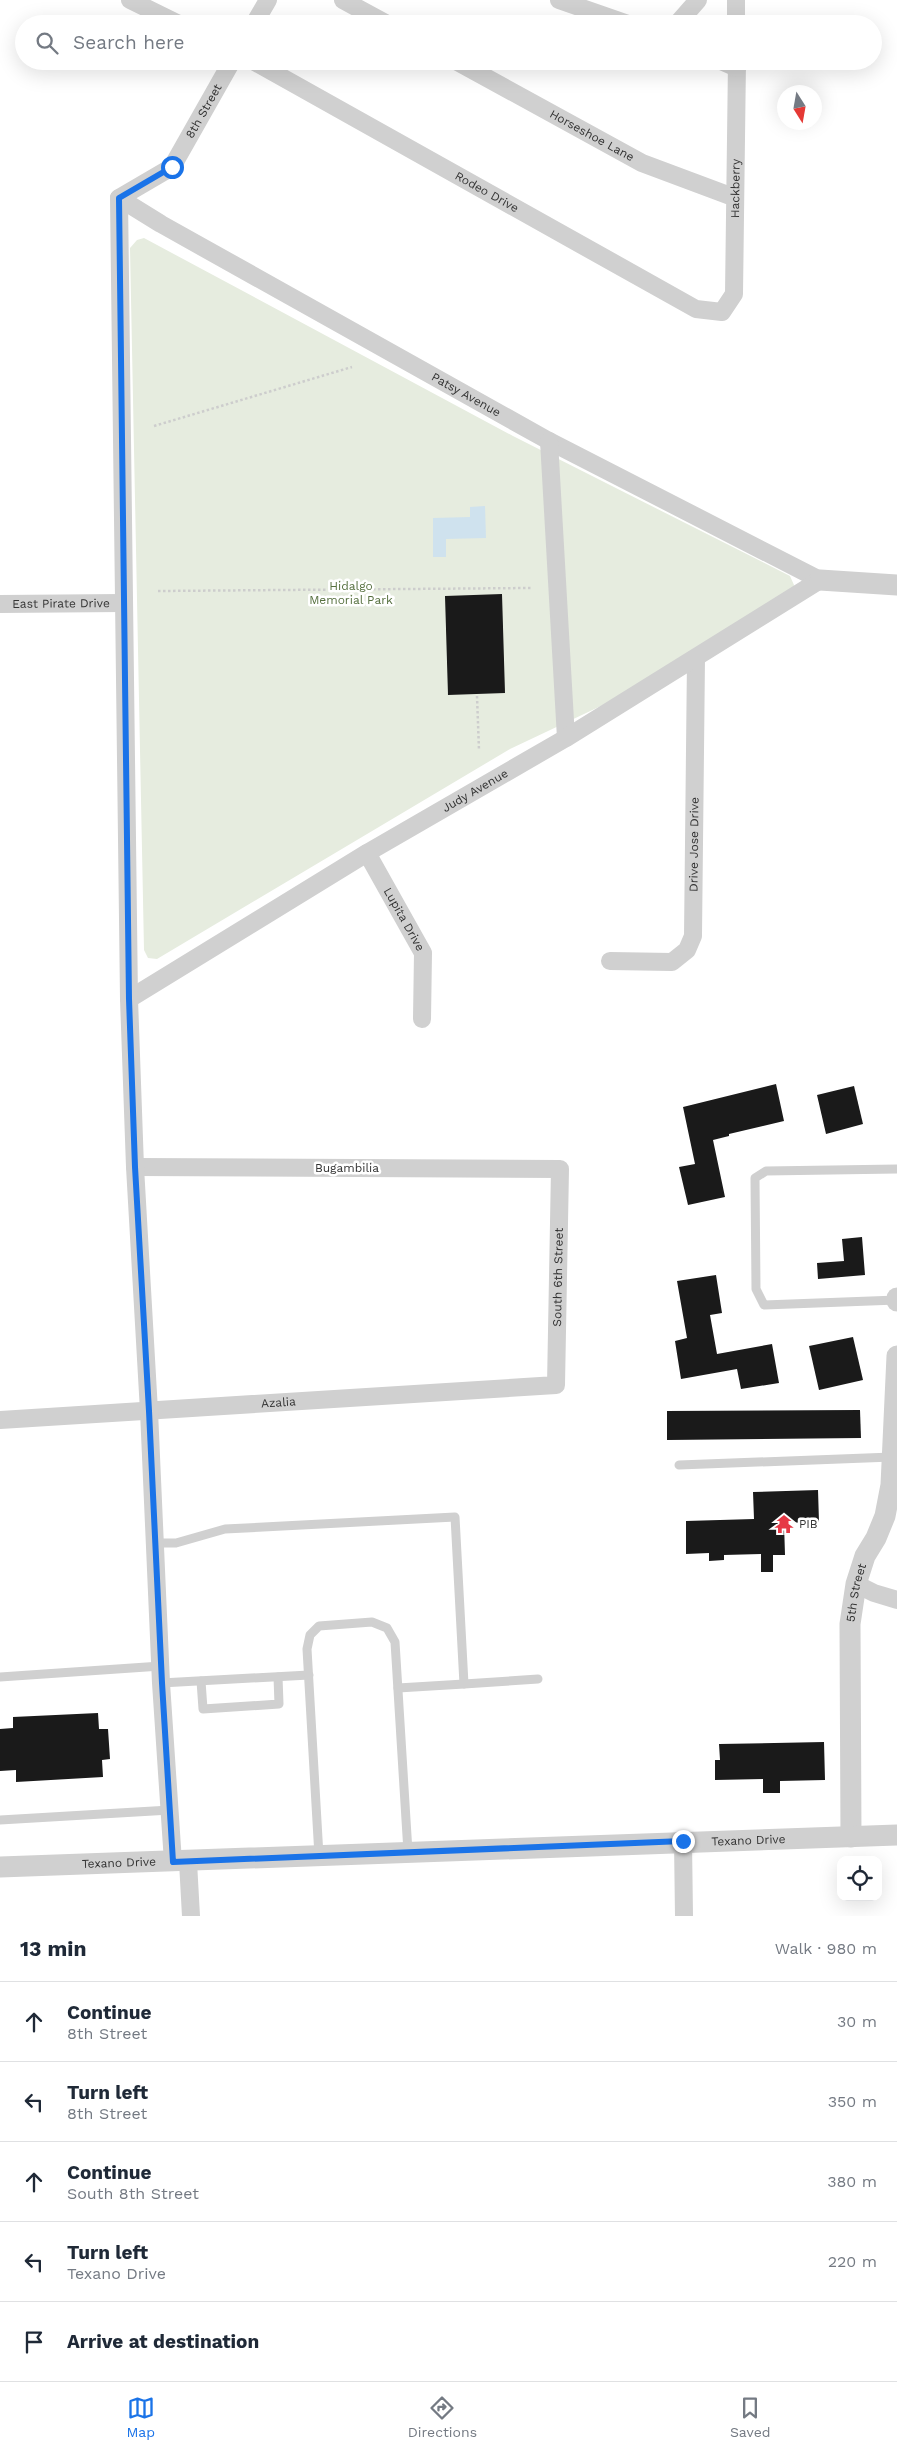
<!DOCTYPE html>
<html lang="en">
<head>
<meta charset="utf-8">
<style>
	:root { --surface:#fff; --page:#f6f6f7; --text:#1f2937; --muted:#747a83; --line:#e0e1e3; --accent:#1a73e8 }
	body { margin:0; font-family:"Work Sans",sans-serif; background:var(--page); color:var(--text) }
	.controls { position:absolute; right:15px; bottom:15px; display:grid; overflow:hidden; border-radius:10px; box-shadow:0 5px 20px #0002 }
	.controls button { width:45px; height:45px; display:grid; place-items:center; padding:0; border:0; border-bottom:1px solid var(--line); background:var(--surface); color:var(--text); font:25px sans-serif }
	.compass { position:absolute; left:777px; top:85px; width:45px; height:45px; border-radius:50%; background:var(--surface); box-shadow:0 5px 20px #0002; rotate:169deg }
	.stop { position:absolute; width:15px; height:15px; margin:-11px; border:4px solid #1a73e8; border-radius:50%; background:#fff }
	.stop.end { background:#1a73e8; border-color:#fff; box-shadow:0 1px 5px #0008 }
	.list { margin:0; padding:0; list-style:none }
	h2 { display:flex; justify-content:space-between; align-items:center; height:65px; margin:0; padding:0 20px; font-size:21px }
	h2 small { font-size:16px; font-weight:400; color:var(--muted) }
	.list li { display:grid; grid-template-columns:32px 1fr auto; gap:15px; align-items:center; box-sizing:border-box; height:80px; padding:0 20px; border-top:1px solid var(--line) }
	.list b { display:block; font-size:19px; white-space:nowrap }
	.list p { margin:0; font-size:16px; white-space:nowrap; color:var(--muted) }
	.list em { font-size:16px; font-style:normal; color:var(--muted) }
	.icon { flex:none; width:28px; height:28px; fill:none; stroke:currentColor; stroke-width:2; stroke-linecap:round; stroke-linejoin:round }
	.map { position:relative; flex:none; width:897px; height:1916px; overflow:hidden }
	.search { position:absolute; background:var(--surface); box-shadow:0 5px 20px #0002; left:15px; right:15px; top:15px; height:55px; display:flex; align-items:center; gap:12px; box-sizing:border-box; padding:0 18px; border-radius:28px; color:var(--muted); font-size:19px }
	.sheet { height:465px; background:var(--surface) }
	nav { display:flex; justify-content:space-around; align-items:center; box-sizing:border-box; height:70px; border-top:1px solid var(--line); background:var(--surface); font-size:14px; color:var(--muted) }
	nav a { display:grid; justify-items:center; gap:2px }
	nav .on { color:var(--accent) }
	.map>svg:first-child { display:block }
</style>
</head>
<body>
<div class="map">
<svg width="897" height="1916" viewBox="0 0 897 1916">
	<rect width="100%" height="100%" fill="#fff"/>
	<polygon fill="#e6ecdf" points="144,238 513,436 790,576 794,585 793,590 603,705 510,749 157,959 148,958 144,950 130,248 137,240"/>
	<polygon fill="#cfe2ee" points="485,506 486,538 446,539 446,557 433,557 433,518 470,517 470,507"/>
	<g fill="#1a1a1a">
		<polygon points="502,594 505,693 448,695 445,596"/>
		<polygon points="776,1084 784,1121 729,1134 729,1136 713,1140 725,1197 688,1205 679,1167 695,1164 683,1107"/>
		<polygon points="854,1086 863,1124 826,1134 817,1095"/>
		<polygon points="862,1237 865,1275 818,1279 817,1263 844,1261 842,1239"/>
		<polygon points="716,1275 722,1313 710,1315 717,1354 772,1344 779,1383 741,1389 737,1369 681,1379 675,1341 687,1338 677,1281"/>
		<polygon points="853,1337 863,1380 819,1390 809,1346"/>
		<polygon points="860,1410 861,1438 667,1440 667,1411"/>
		<polygon points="818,1490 819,1522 784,1523 785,1555 773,1555 773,1572 761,1572 761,1554 724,1555 724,1560 709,1561 709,1553 686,1554 686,1521 754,1519 753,1492"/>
		<polygon points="98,1713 99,1729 108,1729 110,1759 102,1760 103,1777 16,1782 16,1770 0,1771 0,1729 13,1728 13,1717"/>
		<polygon points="824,1742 825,1780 780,1781 780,1793 763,1793 763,1779 715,1780 715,1760 720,1760 719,1744"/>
	</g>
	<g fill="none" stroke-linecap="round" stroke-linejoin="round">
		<g stroke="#cdcdcd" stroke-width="2.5" stroke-dasharray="2.5 2.5" stroke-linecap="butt">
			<polyline points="154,426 352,367"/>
			<polyline points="158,591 531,588"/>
			<polyline points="477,696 479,750"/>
		</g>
		<g stroke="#d0d0d0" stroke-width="9">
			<polyline points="897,1300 764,1305 756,1289 755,1178 766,1171 897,1169"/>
			<polyline points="679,1465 892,1457"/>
			<polyline points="155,1543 176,1543 225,1529 455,1517 464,1684 538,1679"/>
			<polyline points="0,1677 161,1666"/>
			<polyline points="201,1681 203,1709 279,1704 278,1677"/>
			<polyline points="161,1683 309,1675"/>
			<polyline points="398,1688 464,1684"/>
			<polyline points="0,1820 170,1810"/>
			<polyline points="319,1856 307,1649 310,1635 319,1626 372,1622 387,1628 395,1642 408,1852"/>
		</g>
		<g stroke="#d0d0d0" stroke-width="18">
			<polyline points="130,0 179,24"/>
			<polyline points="343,0 387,24"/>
			<polyline points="559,0 628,24"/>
			<polyline points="736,0 736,24"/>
			<polyline points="254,24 268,0"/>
			<polyline points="677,24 698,0"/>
			<path id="s1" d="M 253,61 L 696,309 L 722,312 L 734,294 L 737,61"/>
			<path id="s2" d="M 456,61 L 642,163 L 733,197"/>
			<polyline points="721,61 737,68"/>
			<path id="s3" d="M 119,198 L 161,224 L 549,441 L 820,580"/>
			<polyline points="549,441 566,738"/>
			<path id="s4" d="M 0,604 L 123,603"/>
			<path id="s5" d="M 367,853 L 423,953 L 422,1019"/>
			<path id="s6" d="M 610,961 L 672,962 L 687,950 L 693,936 L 696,658"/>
			<path id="s7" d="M 129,999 L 367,853 L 566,738 L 820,580"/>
			<path id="s8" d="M 0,1420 L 556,1385 L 560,1169 L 135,1167"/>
			<polyline points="856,1584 874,1593 897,1600"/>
			<polyline points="683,1841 684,1916"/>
			<path id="s9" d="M 173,1862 L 161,1683 L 149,1411 L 135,1167 L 129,999 L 119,198 L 172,167 L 232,61"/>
			<polyline points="188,1862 191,1916"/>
		</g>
		<g stroke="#d0d0d0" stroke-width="21">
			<polyline points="820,580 897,585"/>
			<polyline points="897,1298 897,1301"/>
			<path id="s10" d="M 851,1837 L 850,1624 L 856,1584 L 865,1556 L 876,1538 L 885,1516 L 891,1485 L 897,1356"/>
			<path id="s11" d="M 0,1867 L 897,1835"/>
		</g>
	</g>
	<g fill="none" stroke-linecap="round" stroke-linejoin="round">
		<polyline stroke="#1a73e8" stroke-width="6" points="172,167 119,198 129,999 135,1167 149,1411 162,1683 173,1862 683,1841"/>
	</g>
	<defs>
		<g id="temple-bare" transform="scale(1.5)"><path d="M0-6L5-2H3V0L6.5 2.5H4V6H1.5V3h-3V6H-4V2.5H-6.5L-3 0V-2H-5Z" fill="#e63946" stroke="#fff" stroke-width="2.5" paint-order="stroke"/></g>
	</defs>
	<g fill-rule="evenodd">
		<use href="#temple-bare" x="784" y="1524"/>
	</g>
	<g text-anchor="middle" stroke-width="5" stroke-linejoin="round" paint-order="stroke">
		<g font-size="12" fill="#333" stroke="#fff">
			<text dy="4" stroke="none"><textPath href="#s9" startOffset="1791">8th Street</textPath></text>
			<text dy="4" stroke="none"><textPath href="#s2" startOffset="155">Horseshoe Lane</textPath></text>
			<text dy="4" stroke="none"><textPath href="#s1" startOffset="661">Hackberry</textPath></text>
			<text dy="4" stroke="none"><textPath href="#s1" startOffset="268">Rodeo Drive</textPath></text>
			<text dy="4" stroke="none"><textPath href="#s3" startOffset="399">Patsy Avenue</textPath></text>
			<text dy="4" stroke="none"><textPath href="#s4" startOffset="61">East Pirate Drive</textPath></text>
			<text dy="4" stroke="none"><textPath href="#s7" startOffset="404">Judy Avenue</textPath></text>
			<text dy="4" stroke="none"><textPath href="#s6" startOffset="188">Drive Jose Drive</textPath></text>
			<text dy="4" stroke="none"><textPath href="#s5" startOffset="76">Lupita Drive</textPath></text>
			<text x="347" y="1172">Bugambilia</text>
			<text dy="4" stroke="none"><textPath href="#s8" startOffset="665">South 6th Street</textPath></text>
			<text dy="4" stroke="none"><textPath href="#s8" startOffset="279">Azalia</textPath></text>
			<text dy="4" stroke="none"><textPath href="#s10" startOffset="245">5th Street</textPath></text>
			<text dy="4" stroke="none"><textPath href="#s11" startOffset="749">Texano Drive</textPath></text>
			<text dy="4" stroke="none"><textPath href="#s11" startOffset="119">Texano Drive</textPath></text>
		</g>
		<g font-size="12" fill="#56703f" stroke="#fff">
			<text x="351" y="590">Hidalgo<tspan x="351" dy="14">Memorial Park</tspan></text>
		</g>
		<g font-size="12" fill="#333" stroke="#fff" text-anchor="start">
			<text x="799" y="1528">PIB</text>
		</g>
	</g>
</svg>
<div class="controls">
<button><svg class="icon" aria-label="locate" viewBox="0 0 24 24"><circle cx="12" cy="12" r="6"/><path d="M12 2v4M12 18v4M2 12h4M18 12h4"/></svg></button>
</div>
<svg class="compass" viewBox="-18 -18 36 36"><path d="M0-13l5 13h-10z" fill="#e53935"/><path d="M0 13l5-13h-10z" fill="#747a83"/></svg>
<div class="stop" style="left:172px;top:167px"></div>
<div class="stop end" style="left:683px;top:1841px"></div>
<div class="search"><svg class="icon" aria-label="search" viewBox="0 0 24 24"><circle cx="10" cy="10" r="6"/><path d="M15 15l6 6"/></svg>Search here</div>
</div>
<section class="sheet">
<h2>13 min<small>Walk · 980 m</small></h2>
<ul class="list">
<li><svg class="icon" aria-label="ahead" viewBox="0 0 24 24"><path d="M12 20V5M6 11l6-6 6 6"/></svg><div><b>Continue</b><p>8th Street</p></div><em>30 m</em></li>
<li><svg class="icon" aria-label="left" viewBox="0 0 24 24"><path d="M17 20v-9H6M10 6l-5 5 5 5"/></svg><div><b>Turn left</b><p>8th Street</p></div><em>350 m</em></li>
<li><svg class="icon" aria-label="ahead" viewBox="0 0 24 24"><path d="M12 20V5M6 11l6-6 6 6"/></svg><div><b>Continue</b><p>South 8th Street</p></div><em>380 m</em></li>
<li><svg class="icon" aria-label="left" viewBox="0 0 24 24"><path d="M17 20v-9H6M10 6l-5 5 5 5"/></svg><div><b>Turn left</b><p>Texano Drive</p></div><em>220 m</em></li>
<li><svg class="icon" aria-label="arrive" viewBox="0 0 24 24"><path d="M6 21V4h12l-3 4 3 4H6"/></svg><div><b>Arrive at destination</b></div></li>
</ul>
</section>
<nav>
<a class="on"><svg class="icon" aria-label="map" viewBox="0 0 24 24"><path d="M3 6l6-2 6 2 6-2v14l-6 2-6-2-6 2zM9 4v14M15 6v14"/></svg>Map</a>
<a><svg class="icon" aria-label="directions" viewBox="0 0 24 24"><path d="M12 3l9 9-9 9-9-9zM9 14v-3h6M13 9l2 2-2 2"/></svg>Directions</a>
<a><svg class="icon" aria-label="saved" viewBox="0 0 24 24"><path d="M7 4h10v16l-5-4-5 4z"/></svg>Saved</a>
</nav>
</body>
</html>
